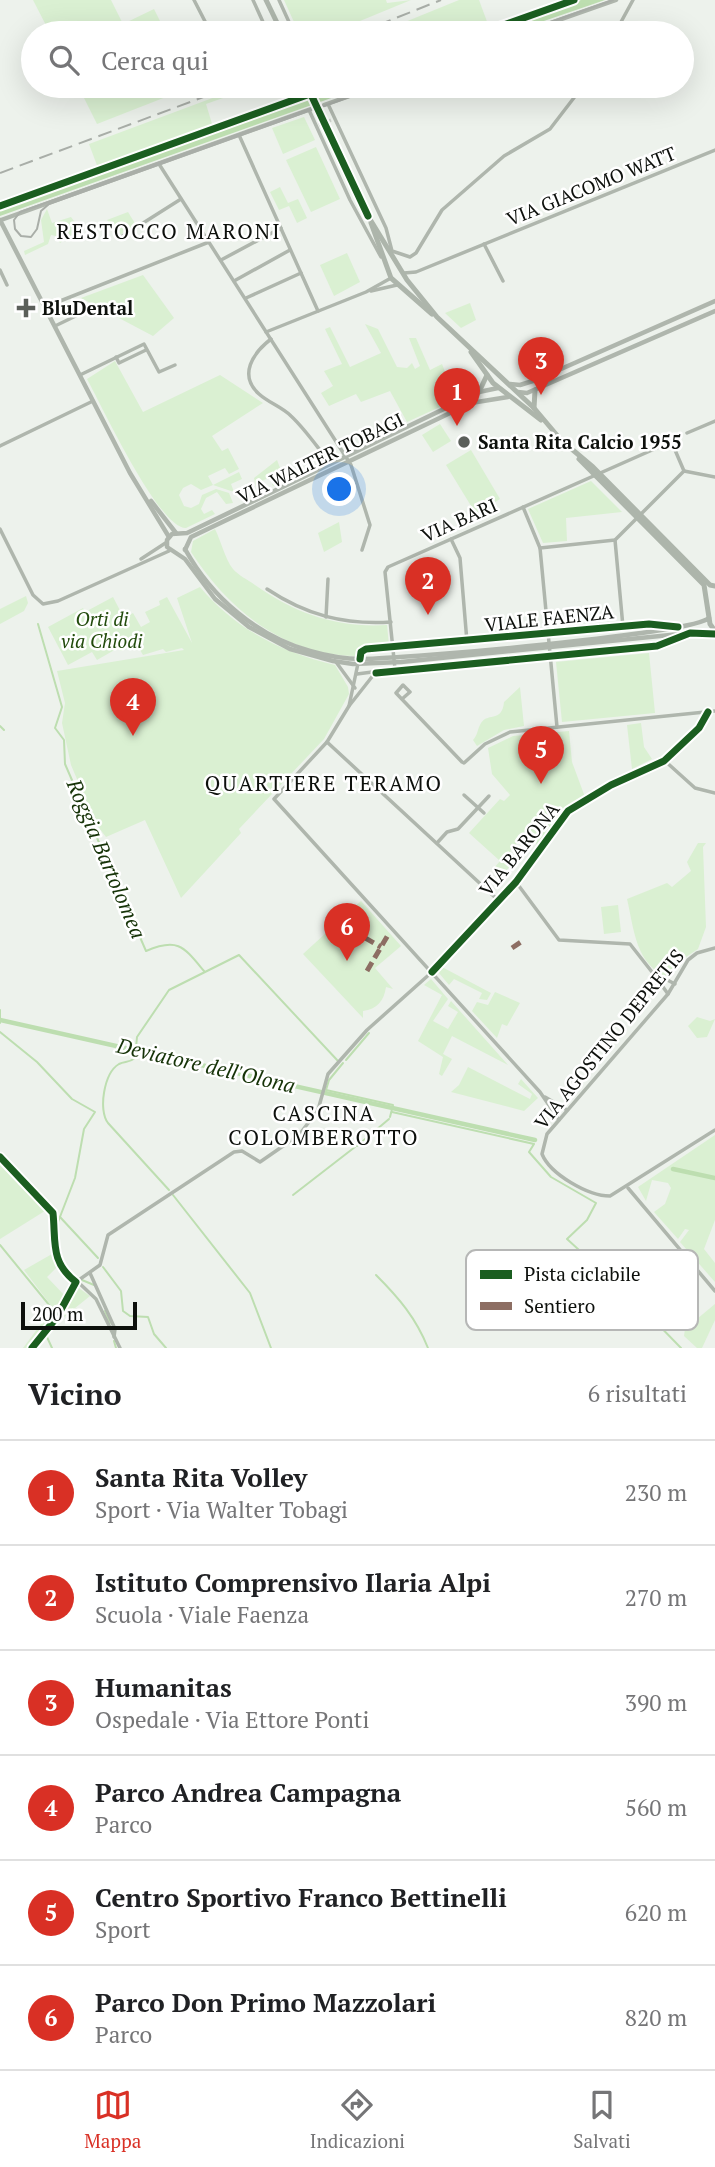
<!DOCTYPE html>
<html lang="it">
<head>
<meta charset="utf-8">
<style>
	:root { --surface:#fff; --page:#f2f2f2; --text:#202124; --muted:#757577; --line:#e0e0e0; --accent:#d93025 }
	body { margin:0; font-family:"PT Serif",serif; background:var(--page); color:var(--text) }
	.scale { position:absolute; left:21px; bottom:18px; width:116px; box-sizing:border-box; padding-left:7px; border:4px solid #0d100c; border-top:0; font-size:19px; line-height:24px; white-space:nowrap; color:#0d100c; -webkit-text-stroke:5px #fff; paint-order:stroke }
	.you { position:absolute; left:340px; top:490px; width:24px; height:24px; margin:-18px; border:5px solid #fff; border-radius:50%; background:#1a73e8; box-shadow:0 0 0 10px #1a73e833 }
	.badge { display:grid; place-items:center; width:46px; height:46px; border-radius:50%; background:var(--accent); color:#fff; font-size:23px; font-weight:700 }
	.pin { position:absolute; translate:-50% -58px; filter:drop-shadow(0 2px 4px #0008) }
	.pin::after { content:''; position:absolute; top:37px; width:24px; height:21px; background:inherit; clip-path:polygon(0 0,100% 0,50% 100%) }
	.list { margin:0; padding:0; list-style:none }
	h2 { display:flex; justify-content:space-between; align-items:center; height:91px; margin:0; padding:0 28px; font-size:30px }
	h2 small { font-size:23px; font-weight:400; color:var(--muted) }
	.list li { display:grid; grid-template-columns:46px 1fr auto; gap:21px; align-items:center; box-sizing:border-box; height:105px; padding:0 28px; border-top:2px solid var(--line) }
	.list b { display:block; font-size:26px; white-space:nowrap }
	.list p { margin:0; font-size:23px; white-space:nowrap; color:var(--muted) }
	.list em { font-size:23px; font-style:normal; color:var(--muted) }
	.icon { flex:none; width:38px; height:38px; fill:none; stroke:currentColor; stroke-width:2; stroke-linecap:round; stroke-linejoin:round }
	.map { position:relative; flex:none; width:715px; height:1348px; overflow:hidden }
	.search { position:absolute; background:var(--surface); box-shadow:0 7px 28px #0002; left:21px; right:21px; top:21px; height:77px; display:flex; align-items:center; gap:18px; box-sizing:border-box; padding:0 24px; border-radius:38px; color:var(--muted); font-size:26px }
	.sheet { height:721px; background:var(--surface) }
	nav { display:flex; justify-content:space-around; align-items:center; box-sizing:border-box; height:98px; border-top:2px solid var(--line); background:var(--surface); font-size:19px; color:var(--muted) }
	nav a { display:grid; justify-items:center; gap:4px }
	nav .on { color:var(--accent) }
	.map>svg:first-child { display:block }
</style>
</head>
<body>
<div class="map">
<svg width="715" height="1348" viewBox="0 0 715 1348">
	<rect width="100%" height="100%" fill="#edf2ec"/>
	<g fill="#daf0d2">
		<polygon points="33,0 111,0 123,24 154,9 166,33 50,33"/>
		<polygon points="284,0 386,0 387,3 411,0 343,28 339,21 308,33 299,33"/>
		<polygon points="459,0 479,0 489,27 472,33 378,33"/>
		<polygon points="78,86 194,86 97,124"/>
		<polygon points="242,87 243,91 206,104 213,127 98,168 89,144"/>
		<polygon points="304,117 315,140 283,154 272,128"/>
		<polygon points="316,147 340,199 311,212 286,160"/>
		<polygon points="280,187 288,203 298,199 307,218 297,223 289,206 279,210 270,192"/>
		<polygon points="47,209 52,223 71,217 80,229 60,243 56,236 51,235 48,244 25,255 24,251 44,242 41,220"/>
		<polygon points="128,212 136,225 120,235 107,220"/>
		<polygon points="347,253 360,282 334,296 320,265"/>
		<polygon points="143,275 174,318 153,336 81,298"/>
		<polygon points="470,303 476,320 461,328 445,313"/>
		<polygon points="365,324 378,329 397,367 407,368 412,363 415,369 420,366 409,338 416,338 430,370 442,364 447,377 436,382 434,387 442,406 407,422 390,391 361,402 356,394 329,406 321,393 333,386 324,371 342,364 325,329 330,327 350,367 381,353"/>
		<path d="M 115,361 L 143,412 L 220,375 L 263,403 L 212,436 L 222,451 L 228,448 L 239,469 L 229,474 L 225,468 L 208,476 L 213,485 L 239,472 L 242,479 L 231,484 L 234,492 L 213,485 L 201,490 L 191,484 L 183,488 L 179,495 L 184,506 L 191,508 L 199,504 L 202,495 L 216,489 L 229,493 L 233,503 L 226,504 L 217,492 L 206,498 L 201,509 L 204,514 L 212,510 L 215,514 L 186,528 C 159,529 101,404 87,379 Z"/>
		<polygon points="440,424 451,441 433,452 422,435"/>
		<polygon points="471,450 500,499 476,514 446,465"/>
		<polygon points="277,460 285,481 273,486 272,484 279,480 276,474 260,482 262,488 257,491 254,478"/>
		<polygon points="591,481 622,512 566,518 567,541 543,543 528,509"/>
		<polygon points="339,522 342,542 324,552 318,533"/>
		<path d="M 215,529 C 221,541 225,559 233,569 C 238,575 248,580 255,585 C 296,614 337,628 387,625 L 389,645 L 363,646 L 355,656 C 283,655 228,609 191,552 L 193,541 Z"/>
		<path d="M 200,587 C 236,630 282,652 335,665 L 348,687 L 349,694 L 324,739 L 239,829 L 241,833 L 181,898 L 145,820 L 106,837 L 96,824 L 71,765 L 62,723 L 65,703 L 57,671 L 184,650 L 182,648 L 166,652 L 163,649 L 143,655 L 137,645 L 121,651 L 118,648 L 97,660 L 92,652 L 68,665 L 48,627 L 83,608 L 85,612 L 113,597 L 124,618 L 133,613 L 141,627 L 150,622 L 145,612 L 160,605 L 159,601 L 167,597 L 192,643 L 177,598 Z"/>
		<polygon points="26,596 28,603 24,611 0,624 0,609"/>
		<polygon points="649,653 655,713 562,722 556,662"/>
		<path d="M 520,687 L 524,726 L 504,730 L 477,746 L 473,740 C 478,734 477,731 480,725 C 486,711 502,724 504,702 Z"/>
		<polygon points="641,723 644,747 652,759 632,769 627,725"/>
		<polygon points="569,731 572,762 585,797 558,816 539,849 529,830 510,851 517,859 504,873 494,868 500,861 469,833 500,799 504,801 510,795 492,774 488,748 513,736"/>
		<path d="M 698,843 L 706,843 L 703,847 L 706,927 L 698,949 L 686,957 L 670,978 C 635,966 634,928 627,899 L 667,883 L 672,887 L 691,871 L 687,862 Z"/>
		<path d="M 361,901 L 401,946 L 375,968 L 393,989 L 386,987 C 384,1001 377,1009 363,1011 L 363,1018 L 303,954 Z"/>
		<polygon points="618,905 621,932 604,934 601,907"/>
		<polygon points="442,967 491,993 487,1000 479,999 482,993 454,979 449,985 439,973"/>
		<polygon points="431,979 448,999 433,1021 448,1029 458,1012 448,1006 451,1001 508,1065 452,1036 443,1054 452,1059 442,1076 439,1074 443,1057 418,1041 442,995 424,985"/>
		<polygon points="495,992 520,1003 507,1026 502,1024 497,1038 472,1011 477,1002 488,1005"/>
		<polygon points="697,1017 710,1021 715,1019 707,1037 697,1038 688,1026"/>
		<polygon points="468,1067 530,1099 532,1094 518,1084 521,1079 538,1098 524,1111 451,1092 459,1085"/>
		<polygon points="715,1135 715,1220 704,1249 715,1263 715,1282 680,1242 689,1230 685,1229 678,1239 654,1212 665,1204 671,1188 668,1183 652,1180 646,1201 638,1187"/>
		<polygon points="0,1160 48,1209 0,1239"/>
		<polygon points="52,1254 57,1267 47,1277 65,1296 56,1316 30,1348 23,1348 53,1308 24,1270"/>
		<polygon points="76,1286 90,1296 64,1317 60,1314"/>
		<polygon points="715,1304 715,1320 702,1348 697,1348 684,1336 685,1329"/>
	</g>
	<g fill="#bddeb0">
		<polygon points="581,0 605,0 509,33 482,33"/>
		<polygon points="341,86 365,86 0,216 0,209"/>
	</g>
	<g fill="none" stroke-linecap="round" stroke-linejoin="round">
		<g stroke="#bddeb0" stroke-width="2">
			<path d="M 38,624 L 62,707 L 55,728 L 64,740 L 65,764 L 146,951 C 178,937 184,947 204,971"/>
			<polyline points="0,726 4,730"/>
			<polyline points="0,1010 0,1023"/>
			<polyline points="0,1032 37,1062 72,1099 95,1112 84,1129 75,1178 58,1222"/>
			<polyline points="346,1060 369,1033"/>
			<polyline points="343,1063 329,1080 326,1090 393,1105 390,1117"/>
			<polyline points="392,1112 534,1144 529,1152 551,1177 596,1203 587,1220 567,1239 602,1271 606,1271 681,1348"/>
			<polyline points="357,1146 389,1119"/>
			<path d="M 169,1190 L 108,1123 C 98,1110 104,1073 119,1064 C 125,1061 129,1063 135,1058 L 137,1037 L 169,990 L 239,955 L 338,1061"/>
			<polyline points="173,1195 250,1293 271,1348"/>
			<polyline points="293,1195 355,1147"/>
			<polyline points="60,1217 98,1258"/>
			<polyline points="0,1245 50,1306"/>
			<polyline points="57,1249 57,1226"/>
			<polyline points="103,1267 121,1291 123,1311 130,1316 148,1317 154,1334 166,1348"/>
			<path d="M 376,1275 C 399,1298 416,1318 428,1348"/>
			<polyline points="82,1280 94,1285"/>
			<polyline points="105,1311 110,1323"/>
			<polyline points="46,1335 52,1348"/>
			<polyline points="114,1341 116,1348"/>
		</g>
		<g stroke="#bddeb0" stroke-width="4.5">
			<polyline points="0,1020 535,1140"/>
			<polyline points="673,1169 715,1178"/>
		</g>
		<polyline stroke="#cbd0ca" stroke-width="3.5" stroke-dasharray="3.5 2" stroke-linecap="butt" points="319,125 331,120"/>
		<g stroke="#afb6ad" stroke-width="3.5">
			<polyline points="194,0 211,33"/>
			<polyline points="253,0 268,33"/>
			<polyline points="279,0 294,33"/>
			<polyline points="481,33 574,0"/>
			<polyline points="615,33 633,0"/>
			<polyline points="316,87 325,87"/>
			<polyline points="318,91 332,86"/>
			<polyline points="297,98 303,93"/>
			<polyline points="328,104 386,228 392,251 410,257 416,253 442,210 504,156 550,129 583,86"/>
			<polyline points="309,110 350,200 381,257"/>
			<polyline points="239,135 318,311"/>
			<polyline points="159,164 351,465 370,525 362,550"/>
			<polyline points="5,205 305,96"/>
			<polyline points="121,237 181,199"/>
			<polyline points="484,244 503,281"/>
			<polyline points="221,260 281,228"/>
			<polyline points="0,270 7,285"/>
			<polyline points="404,273 416,272 715,150"/>
			<polyline points="234,281 290,250"/>
			<polyline points="371,291 397,285"/>
			<polyline points="246,298 301,273"/>
			<polyline points="45,307 209,242"/>
			<polyline points="55,326 84,312"/>
			<polyline points="266,332 366,292 391,278"/>
			<path d="M 271,339 C 253,353 238,375 259,394 C 269,403 282,407 291,416 C 306,430 317,447 330,463"/>
			<polyline points="116,357 119,363 146,350"/>
			<polyline points="80,375 144,344 159,372 175,365"/>
			<polyline points="687,433 715,421"/>
			<polyline points="0,446 93,401"/>
			<polyline points="684,471 715,477"/>
			<polyline points="523,507 540,548 557,727"/>
			<polyline points="0,529 33,595 43,604 58,601 169,551"/>
			<polyline points="451,539 460,558 467,642"/>
			<polyline points="615,540 623,627"/>
			<polyline points="540,548 615,540 684,471"/>
			<polyline points="141,559 167,542"/>
			<path d="M 267,589 C 306,615 344,625 391,622"/>
			<polyline points="326,617 328,579"/>
			<polyline points="336,662 355,688"/>
			<polyline points="392,672 657,646 688,634"/>
			<polyline points="375,673 349,706 327,742 274,799 540,1092 559,1120"/>
			<polyline points="357,674 395,669 385,572 388,567 668,443 672,443 684,471"/>
			<polyline points="402,699 410,692 403,685 396,693 462,762 464,763 485,744 510,732 715,711"/>
			<polyline points="349,706 360,654 364,650 649,624 676,626"/>
			<polyline points="327,742 499,901"/>
			<polyline points="665,761 695,788 715,793"/>
			<polyline points="464,795 484,813"/>
			<polyline points="437,843 447,832 458,829 489,796"/>
			<polyline points="516,882 559,940 630,944 652,972 675,984"/>
			<path d="M 715,948 L 697,953 L 688,960 L 668,994 L 547,1134 L 542,1154 C 550,1174 588,1196 610,1196 L 715,1130"/>
			<polyline points="653,973 668,994"/>
			<polyline points="545,1097 567,1110"/>
			<polyline points="0,1157 53,1213 53,1244 60,1265 96,1299 120,1348"/>
			<polyline points="628,1188 715,1291"/>
			<polyline points="90,1273 115,1329 114,1337"/>
			<polyline points="32,1348 57,1317 76,1282 100,1265 108,1235 234,1152 242,1151 260,1162 299,1135 318,1110 328,1074 367,1030 432,972 512,886 568,811 611,785 664,761 699,728 708,712"/>
		</g>
		<g stroke="#afb6ad" stroke-width="4.5">
			<polyline points="522,33 616,0"/>
			<polyline points="324,105 378,86"/>
			<polyline points="0,220 130,473 169,537"/>
			<polyline points="1,220 311,109"/>
			<polyline points="510,384 520,385 536,380 715,301"/>
			<polyline points="498,388 479,392 187,533 172,534 167,540 167,547 185,559 215,599 249,627 290,649 333,661 353,664 401,662 690,633 715,634"/>
			<polyline points="518,392 527,393 715,311"/>
			<polyline points="151,501 176,533"/>
			<path d="M 185,549 C 212,598 257,636 310,651 C 327,656 345,659 362,659 C 403,659 692,634 709,618"/>
			<polyline points="185,550 191,537 471,403 508,397"/>
		</g>
		<g stroke="#adb5ab" stroke-width="5">
			<polyline points="266,0 282,33"/>
			<polyline points="368,216 407,280 437,317 534,408 561,440 593,467 710,585 715,586"/>
			<polyline points="371,223 391,278 432,314"/>
			<polyline points="471,352 493,383 541,420"/>
			<polyline points="479,392 487,375"/>
			<polyline points="534,408 535,390"/>
			<polyline points="579,459 704,585 710,624 715,631"/>
		</g>
		<g stroke="#a9aea8" stroke-width="2">
			<polyline points="519,33 613,0"/>
			<polyline points="324,106 380,86"/>
			<polyline points="310,109 20,212 14,220 15,229 21,236 31,237 37,229 41,211 49,204 311,110"/>
		</g>
		<g stroke="#a9aea8" stroke-width="2" stroke-dasharray="14 7" stroke-linecap="butt">
			<polyline points="341,33 367,23"/>
			<polyline points="358,33 441,0"/>
			<polyline points="0,173 233,86"/>
		</g>
		<polyline stroke="#adb5ab" stroke-width="5" points="307,86 368,216"/>
		<g stroke="#8d6e63" stroke-width="5" stroke-dasharray="10 5" stroke-linecap="butt">
			<polyline points="339,923 381,947"/>
			<polyline points="512,948 521,942"/>
			<polyline points="367,971 388,935"/>
		</g>
		<g stroke="#fff" stroke-width="11">
			<g id="cycleway">
				<polyline points="481,33 574,0"/>
				<polyline points="307,86 368,216"/>
				<polyline points="0,206 332,86"/>
				<polyline points="360,659 361,652 366,649 649,624 678,627"/>
				<polyline points="376,673 657,646 690,633 715,634"/>
				<polyline points="432,972 516,882 568,811 611,785 664,761 699,728 708,712"/>
				<path d="M 0,1157 L 53,1213 C 56,1242 50,1262 76,1282 L 57,1317 L 32,1348"/>
			</g>
		</g>
		<use href="#cycleway" stroke="#1b5e20" stroke-width="7"/>
	</g>
	<g fill="#5b5f5a" stroke="#fff" stroke-width="2.5">
		<path d="M22.5 297.5h7v7h7v7h-7v7h-7v-7h-7v-7h7z"/>
		<circle cx="464" cy="442" r="7"/>
	</g>
	<g text-anchor="middle" stroke-width="5" stroke-linejoin="round" paint-order="stroke">
		<g font-size="19" fill="#0d100c" stroke="#fff">
			<text transform="translate(591 186) rotate(-22)" y="7">VIA GIACOMO WATT</text>
			<text transform="translate(320 458) rotate(-26)" y="7">VIA WALTER TOBAGI</text>
			<text transform="translate(459 520) rotate(-24)" y="7">VIA BARI</text>
			<text transform="translate(549 618) rotate(-6)" y="7">VIALE FAENZA</text>
			<text transform="translate(519 849) rotate(-51)" y="7">VIA BARONA</text>
			<text transform="translate(609 1039) rotate(-51)" y="7">VIA AGOSTINO DEPRETIS</text>
		</g>
		<g font-size="19" font-weight="bold" fill="#0d100c" stroke="#fff" text-anchor="start">
			<text x="42" y="315">BluDental</text>
			<text x="478" y="449">Santa Rita Calcio 1955</text>
		</g>
		<g font-size="19" font-style="italic" fill="#224b0c" stroke="#fff">
			<text x="102" y="626">Orti di<tspan x="102" dy="22">via Chiodi</tspan></text>
		</g>
		<g font-size="21" letter-spacing="2" fill="#0d100c" stroke="#fff">
			<text x="169" y="239">RESTOCCO MARONI</text>
			<text x="324" y="791">QUARTIERE TERAMO</text>
			<text x="324" y="1121">CASCINA<tspan x="324" dy="24">COLOMBEROTTO</tspan></text>
		</g>
		<g font-size="21" font-style="italic" fill="#163308" stroke="#fff">
			<text transform="translate(106 859) rotate(67)" y="7">Roggia Bartolomea</text>
			<text transform="translate(206 1066) rotate(13)" y="7">Deviatore dell'Olona</text>
		</g>
	</g>
	<rect x="466" y="1250" width="232" height="80" rx="10" fill="#fff" stroke="#b6b7b6" stroke-width="2"/>
	<rect x="480" y="1270" width="32" height="9" fill="#1b5e20"/>
	<rect x="480" y="1302" width="32" height="8" fill="#8d6e63"/>
	<g font-size="19" fill="#0d100c">
		<text x="524" y="1281">Pista ciclabile</text>
		<text x="524" y="1313">Sentiero</text>
	</g>
</svg>
<div class="scale">200 m</div>
<div class="you"></div>
<div class="pin badge" style="left:457px;top:426px">1</div>
<div class="pin badge" style="left:428px;top:615px">2</div>
<div class="pin badge" style="left:541px;top:395px">3</div>
<div class="pin badge" style="left:133px;top:736px">4</div>
<div class="pin badge" style="left:541px;top:784px">5</div>
<div class="pin badge" style="left:347px;top:961px">6</div>
<div class="search"><svg class="icon" aria-label="search" viewBox="0 0 24 24"><circle cx="10" cy="10" r="6"/><path d="M15 15l6 6"/></svg>Cerca qui</div>
</div>
<section class="sheet">
<h2>Vicino<small>6 risultati</small></h2>
<ul class="list">
<li><span class="badge">1</span><div><b>Santa Rita Volley</b><p>Sport · Via Walter Tobagi</p></div><em>230 m</em></li>
<li><span class="badge">2</span><div><b>Istituto Comprensivo Ilaria Alpi</b><p>Scuola · Viale Faenza</p></div><em>270 m</em></li>
<li><span class="badge">3</span><div><b>Humanitas</b><p>Ospedale · Via Ettore Ponti</p></div><em>390 m</em></li>
<li><span class="badge">4</span><div><b>Parco Andrea Campagna</b><p>Parco</p></div><em>560 m</em></li>
<li><span class="badge">5</span><div><b>Centro Sportivo Franco Bettinelli</b><p>Sport</p></div><em>620 m</em></li>
<li><span class="badge">6</span><div><b>Parco Don Primo Mazzolari</b><p>Parco</p></div><em>820 m</em></li>
</ul>
</section>
<nav>
<a class="on"><svg class="icon" aria-label="map" viewBox="0 0 24 24"><path d="M3 6l6-2 6 2 6-2v14l-6 2-6-2-6 2zM9 4v14M15 6v14"/></svg>Mappa</a>
<a><svg class="icon" aria-label="directions" viewBox="0 0 24 24"><path d="M12 3l9 9-9 9-9-9zM9 14v-3h6M13 9l2 2-2 2"/></svg>Indicazioni</a>
<a><svg class="icon" aria-label="saved" viewBox="0 0 24 24"><path d="M7 4h10v16l-5-4-5 4z"/></svg>Salvati</a>
</nav>
</body>
</html>
